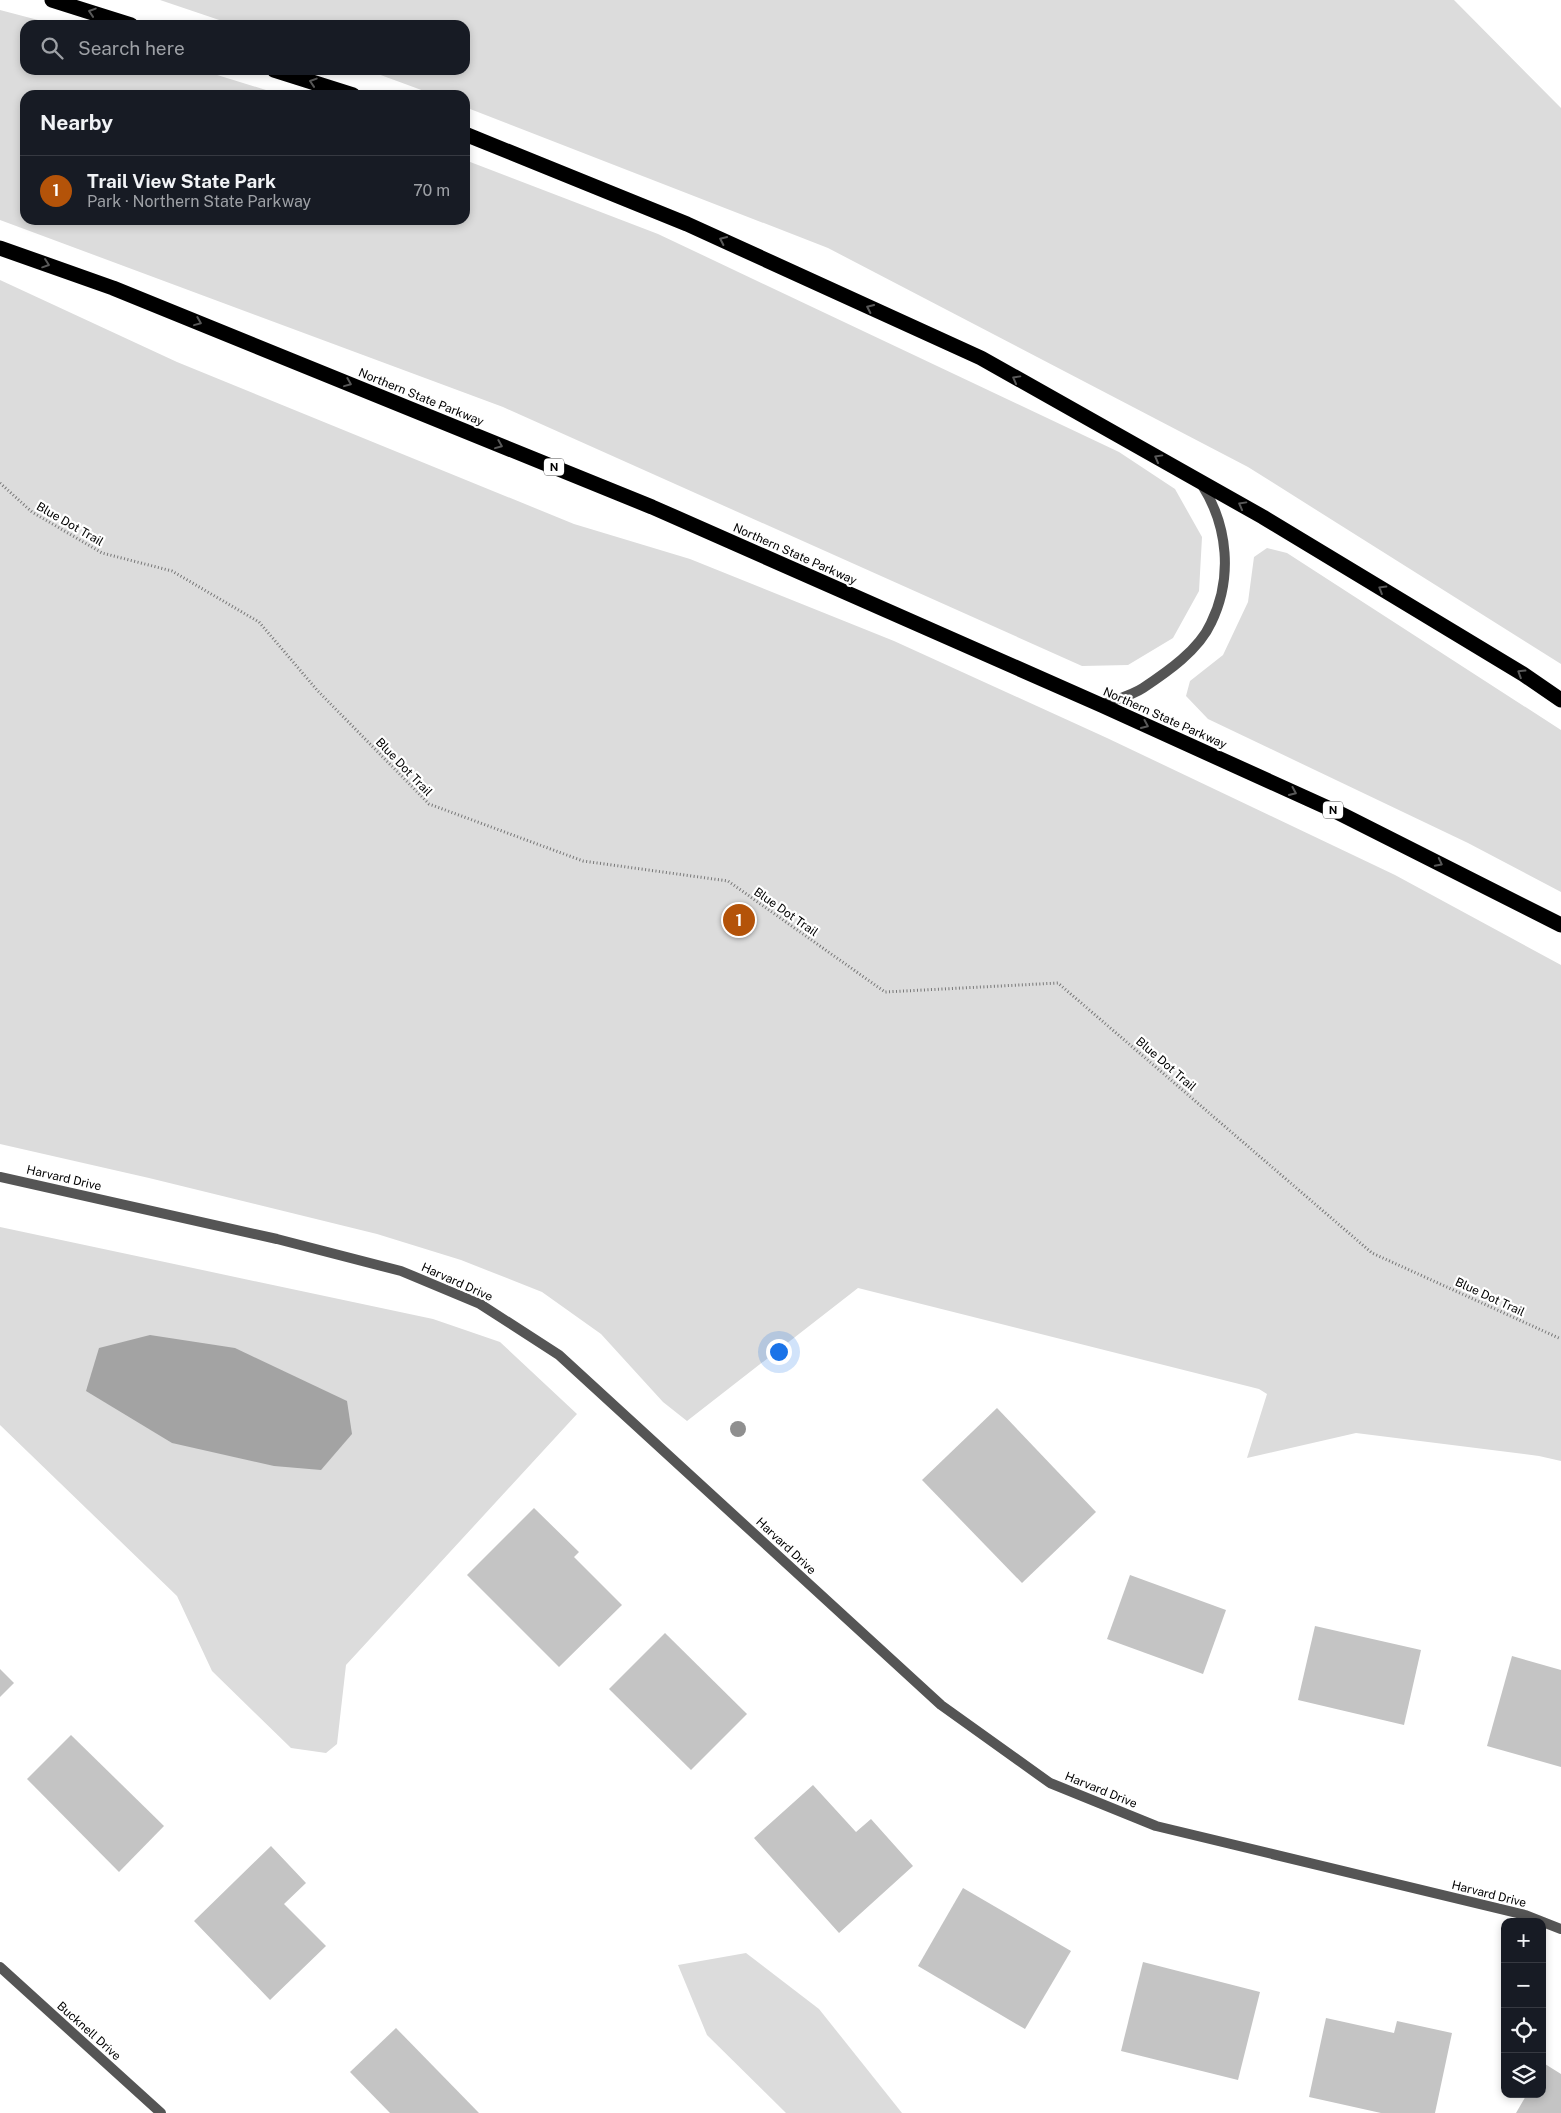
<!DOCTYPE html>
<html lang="en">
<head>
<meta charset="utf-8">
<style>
	:root { --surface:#171b24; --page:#242831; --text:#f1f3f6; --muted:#9ea1a6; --line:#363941; --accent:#b45309 }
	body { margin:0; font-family:"Public Sans",sans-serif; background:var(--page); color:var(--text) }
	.controls { position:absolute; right:15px; bottom:15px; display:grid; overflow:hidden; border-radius:10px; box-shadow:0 2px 8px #0003 }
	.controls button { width:45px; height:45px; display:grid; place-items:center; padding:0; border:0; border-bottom:1px solid var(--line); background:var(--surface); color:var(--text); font:25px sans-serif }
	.you { position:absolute; left:778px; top:1351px; width:18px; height:18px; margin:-12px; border:4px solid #fff; border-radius:50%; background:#1a73e8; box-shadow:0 0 0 8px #1a73e833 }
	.badge { display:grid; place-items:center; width:32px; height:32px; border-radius:50%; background:var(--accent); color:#fff; font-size:16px; font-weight:700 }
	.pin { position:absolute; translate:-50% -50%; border:2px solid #fff; box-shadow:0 1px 5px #0006 }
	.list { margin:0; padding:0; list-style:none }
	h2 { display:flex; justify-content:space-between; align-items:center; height:65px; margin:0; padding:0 20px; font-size:21px }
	h2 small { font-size:16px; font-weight:400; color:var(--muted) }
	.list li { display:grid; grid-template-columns:32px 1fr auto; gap:15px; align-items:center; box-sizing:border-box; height:70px; padding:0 20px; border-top:1px solid var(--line) }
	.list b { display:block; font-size:19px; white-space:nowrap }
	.list p { margin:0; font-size:16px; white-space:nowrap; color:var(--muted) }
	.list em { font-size:16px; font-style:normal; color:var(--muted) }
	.icon { flex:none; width:28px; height:28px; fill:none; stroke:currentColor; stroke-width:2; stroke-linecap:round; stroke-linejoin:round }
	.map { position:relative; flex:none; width:1561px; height:2113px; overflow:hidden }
	.search { position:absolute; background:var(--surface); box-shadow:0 2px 8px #0003; left:20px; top:20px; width:450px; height:55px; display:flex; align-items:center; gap:12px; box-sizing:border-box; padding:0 18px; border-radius:15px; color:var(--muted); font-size:19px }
	.panel { position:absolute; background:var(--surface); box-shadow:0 2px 8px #0003; left:20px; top:90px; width:450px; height:135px; border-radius:15px }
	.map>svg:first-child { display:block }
</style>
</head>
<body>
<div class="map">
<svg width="1561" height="2113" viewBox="0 0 1561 2113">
	<rect width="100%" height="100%" fill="#fff"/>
	<g fill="#dcdcdc">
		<polygon points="160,0 1454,0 1561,108 1561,664 1248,467 828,248 465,107 465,95 435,95 367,70 465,70 465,25 234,25"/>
		<polygon points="0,10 57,25 25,25 25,70 201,70 282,95 25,95 25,220 465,220 465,160 658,234 1119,452 1175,489 1202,537 1199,591 1173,638 1128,665 1082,666 503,407 0,220"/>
		<polygon points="0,280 177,362 574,524 690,559 894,641 1107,738 1395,875 1561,965 1561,1461 1539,1456 1356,1433 1247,1458 1267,1394 1259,1389 858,1288 687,1421 663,1402 601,1334 542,1292 461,1260 377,1234 149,1178 0,1144"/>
		<polygon points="1267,548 1287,553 1561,730 1561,892 1468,843 1208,719 1186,696 1190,681 1223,655 1248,602 1254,557"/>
		<polygon points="0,1227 433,1319 500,1342 577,1414 346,1665 337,1744 326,1753 291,1748 212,1671 177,1596 0,1425"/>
		<polygon points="746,1953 819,2009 902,2113 786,2113 707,2035 678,1965"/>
	</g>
	<polygon fill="#a3a3a3" points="150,1335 235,1348 347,1401 352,1434 321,1470 274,1466 172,1443 86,1391 99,1348"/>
	<g fill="#c4c4c4">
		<polygon points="997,1408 1096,1512 1022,1583 922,1480"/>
		<polygon points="534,1508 579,1552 574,1557 622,1605 559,1667 467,1575"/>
		<polygon points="1130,1575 1226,1610 1203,1674 1107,1639"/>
		<polygon points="1315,1626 1421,1650 1404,1725 1298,1700"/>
		<polygon points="665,1633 747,1714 691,1770 609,1689"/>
		<polygon points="1512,1656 1561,1670 1561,1767 1487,1746"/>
		<polygon points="0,1669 14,1683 0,1697"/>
		<polygon points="71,1735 164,1826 119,1872 27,1779"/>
		<polygon points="813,1785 856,1832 871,1819 913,1866 839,1933 754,1838"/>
		<polygon points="271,1846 306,1883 284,1904 326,1946 270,2000 194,1921"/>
		<polygon points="963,1888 1071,1951 1025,2029 918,1966"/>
		<polygon points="1143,1962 1260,1992 1238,2080 1121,2051"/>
		<polygon points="1326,2018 1394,2033 1397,2021 1452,2033 1435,2113 1381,2113 1309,2097"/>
		<polygon points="396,2028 479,2113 390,2113 350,2072"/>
		<polygon points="1545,2064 1561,2074 1561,2113 1516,2113 1527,2094 1542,2094 1542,2068"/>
	</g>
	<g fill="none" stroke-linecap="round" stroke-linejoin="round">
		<polyline stroke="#777" stroke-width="3" stroke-dasharray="1 2.5" stroke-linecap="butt" points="0,483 32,512 102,553 172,571 259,622 317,690 429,804 583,861 728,881 885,992 1058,983 1372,1253 1561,1339"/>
		<path stroke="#555" stroke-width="10" d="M 1101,705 C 1114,700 1131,696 1143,688 C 1167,672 1199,650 1211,623 C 1233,578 1228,526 1202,485"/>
		<g stroke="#555" stroke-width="10">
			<polyline points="0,1177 277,1239 401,1271 480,1304 559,1355 941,1705 1050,1783 1156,1826 1525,1915 1561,1929"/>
			<polyline points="0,1967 161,2113"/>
		</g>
		<g stroke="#000" stroke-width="15">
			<polyline points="52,0 131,25"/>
			<polyline points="274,70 353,95"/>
			<polyline points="465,134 687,224 981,358 1263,517 1523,674 1561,700"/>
			<polyline points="0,248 113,288 652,507 1101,705 1337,812 1561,925"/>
		</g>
	</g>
	<circle fill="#8f8f8f" cx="738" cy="1429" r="8"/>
	<defs><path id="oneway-chevron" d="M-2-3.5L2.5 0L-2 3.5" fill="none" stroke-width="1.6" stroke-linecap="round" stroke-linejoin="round" transform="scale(1.25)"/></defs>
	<g stroke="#595959">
		<use href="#oneway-chevron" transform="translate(92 12) rotate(-162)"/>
		<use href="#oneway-chevron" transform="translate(313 82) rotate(-162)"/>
		<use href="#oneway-chevron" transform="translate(723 240) rotate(-155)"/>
		<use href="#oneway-chevron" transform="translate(46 264) rotate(19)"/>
		<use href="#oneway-chevron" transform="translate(870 308) rotate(-155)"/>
		<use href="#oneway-chevron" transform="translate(198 322) rotate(22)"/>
		<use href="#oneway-chevron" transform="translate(1016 379) rotate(-151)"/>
		<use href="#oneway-chevron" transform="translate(348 383) rotate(22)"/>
		<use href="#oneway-chevron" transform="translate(499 445) rotate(22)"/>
		<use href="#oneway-chevron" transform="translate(1158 458) rotate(-151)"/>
		<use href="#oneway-chevron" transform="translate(1242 505) rotate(-151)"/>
		<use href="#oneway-chevron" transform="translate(1382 589) rotate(-149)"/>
		<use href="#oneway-chevron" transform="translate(1521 673) rotate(-148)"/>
		<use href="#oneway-chevron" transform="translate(1145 725) rotate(24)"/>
		<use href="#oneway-chevron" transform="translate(1293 792) rotate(24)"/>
		<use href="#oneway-chevron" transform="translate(1439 863) rotate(27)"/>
	</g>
	<g text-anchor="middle" stroke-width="4.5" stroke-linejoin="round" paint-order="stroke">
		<g fill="#fff" stroke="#4c4c4c" stroke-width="1">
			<rect x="544" y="458.5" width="20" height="17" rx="4"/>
			<rect x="1323" y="801.5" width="20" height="17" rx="4"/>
		</g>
		<g font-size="11" font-weight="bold" fill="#000">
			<text x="554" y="471">N</text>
			<text x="1333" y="814">N</text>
		</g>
		<g font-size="12" fill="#000" stroke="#fff">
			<text transform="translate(421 397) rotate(22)" y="4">Northern State Parkway</text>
			<text transform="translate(70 524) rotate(30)" y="4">Blue Dot Trail</text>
			<text transform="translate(795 554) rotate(24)" y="4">Northern State Parkway</text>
			<text transform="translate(1165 718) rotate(24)" y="4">Northern State Parkway</text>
			<text transform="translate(404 767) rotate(46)" y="4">Blue Dot Trail</text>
			<text transform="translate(786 912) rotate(35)" y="4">Blue Dot Trail</text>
			<text transform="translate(1166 1064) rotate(41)" y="4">Blue Dot Trail</text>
			<text transform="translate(64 1178) rotate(13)" y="4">Harvard Drive</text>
			<text transform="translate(457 1282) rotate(24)" y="4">Harvard Drive</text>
			<text transform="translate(1490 1297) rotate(25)" y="4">Blue Dot Trail</text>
			<text transform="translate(786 1546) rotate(43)" y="4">Harvard Drive</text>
			<text transform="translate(1101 1790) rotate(22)" y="4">Harvard Drive</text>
			<text transform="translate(1489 1894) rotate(14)" y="4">Harvard Drive</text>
			<text transform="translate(89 2031) rotate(42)" y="4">Bucknell Drive</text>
		</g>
	</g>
</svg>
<div class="controls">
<button>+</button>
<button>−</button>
<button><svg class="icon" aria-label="locate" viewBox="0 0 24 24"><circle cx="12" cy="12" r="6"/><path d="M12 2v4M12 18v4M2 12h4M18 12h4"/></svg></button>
<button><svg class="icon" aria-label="layers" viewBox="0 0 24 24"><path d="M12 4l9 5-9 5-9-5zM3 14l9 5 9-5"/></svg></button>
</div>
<div class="you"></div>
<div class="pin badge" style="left:739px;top:920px">1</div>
<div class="search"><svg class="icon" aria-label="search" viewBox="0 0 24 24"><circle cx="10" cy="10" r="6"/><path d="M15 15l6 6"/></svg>Search here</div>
<section class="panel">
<h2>Nearby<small></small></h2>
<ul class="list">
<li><span class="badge">1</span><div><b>Trail View State Park</b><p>Park · Northern State Parkway</p></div><em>70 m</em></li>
</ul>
</section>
</div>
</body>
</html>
